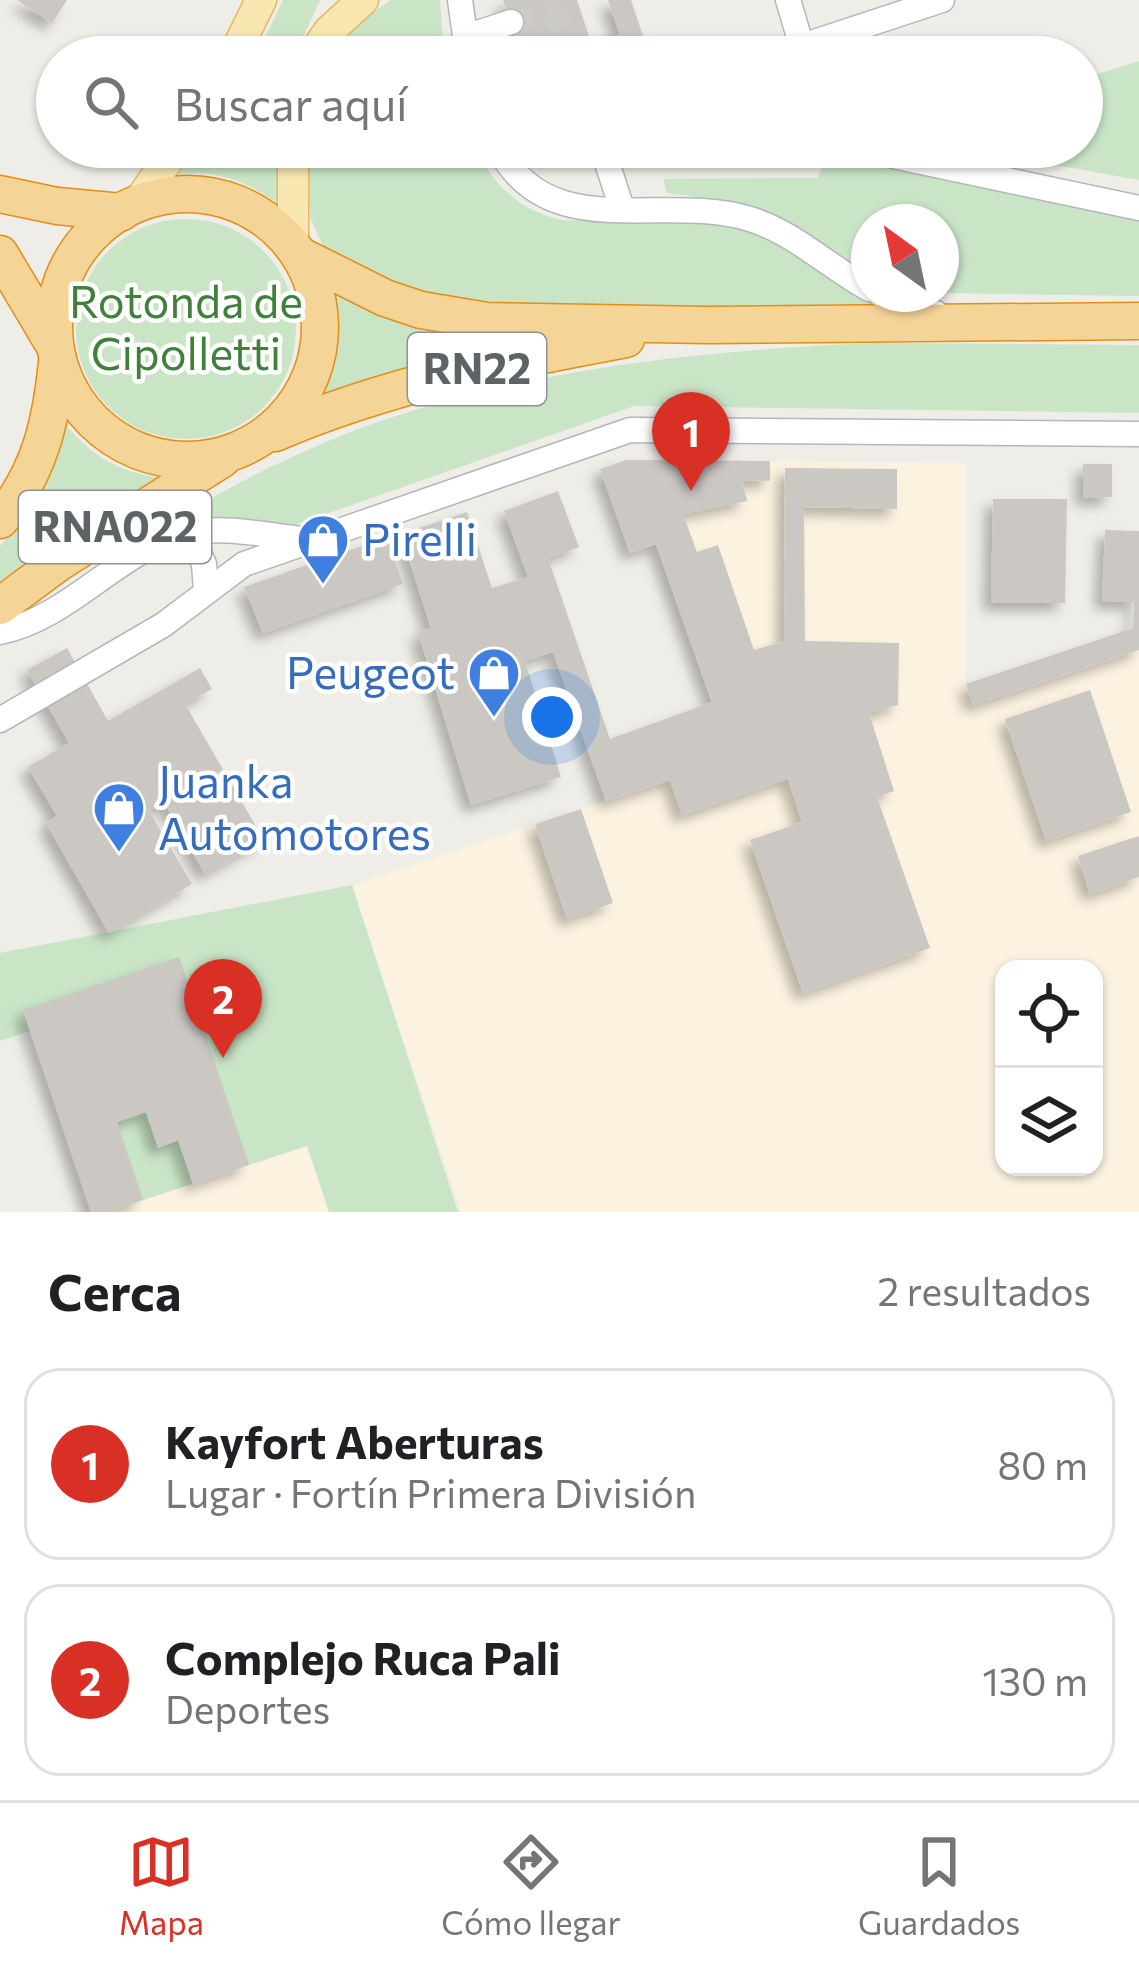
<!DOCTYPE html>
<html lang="es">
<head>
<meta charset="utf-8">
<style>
	:root { --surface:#fff; --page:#f6f6f6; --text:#202124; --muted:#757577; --line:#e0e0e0; --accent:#d93025 }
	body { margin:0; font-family:Commissioner,sans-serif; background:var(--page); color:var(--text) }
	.controls { position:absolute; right:36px; bottom:36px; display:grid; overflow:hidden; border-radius:24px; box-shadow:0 3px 9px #0004 }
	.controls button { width:108px; height:108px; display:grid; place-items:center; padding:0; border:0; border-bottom:3px solid var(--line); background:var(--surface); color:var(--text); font:60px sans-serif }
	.compass { position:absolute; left:851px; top:204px; width:108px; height:108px; border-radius:50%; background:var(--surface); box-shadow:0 3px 9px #0004; rotate:327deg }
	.you { position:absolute; left:552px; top:717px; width:42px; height:42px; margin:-30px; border:9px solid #fff; border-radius:50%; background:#1a73e8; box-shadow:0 0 0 18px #1a73e833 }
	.badge { display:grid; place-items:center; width:78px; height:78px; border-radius:50%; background:var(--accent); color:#fff; font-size:39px; font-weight:700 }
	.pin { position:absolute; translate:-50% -99px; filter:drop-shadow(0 3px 6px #0008) }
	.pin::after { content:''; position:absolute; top:63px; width:42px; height:36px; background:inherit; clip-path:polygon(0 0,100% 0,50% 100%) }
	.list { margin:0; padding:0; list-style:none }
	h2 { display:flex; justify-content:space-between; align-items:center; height:156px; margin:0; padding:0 48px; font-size:51px }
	h2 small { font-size:39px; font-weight:400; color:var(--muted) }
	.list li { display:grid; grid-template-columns:78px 1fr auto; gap:36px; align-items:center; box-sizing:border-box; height:192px; margin:0 24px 24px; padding:0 24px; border:3px solid var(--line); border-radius:36px }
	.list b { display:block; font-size:45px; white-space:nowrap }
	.list p { margin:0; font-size:39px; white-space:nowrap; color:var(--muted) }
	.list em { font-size:39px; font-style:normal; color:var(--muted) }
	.icon { flex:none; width:66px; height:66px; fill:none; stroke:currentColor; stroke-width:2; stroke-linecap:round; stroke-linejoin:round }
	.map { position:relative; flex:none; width:1139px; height:1212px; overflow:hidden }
	.search { position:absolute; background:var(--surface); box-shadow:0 3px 9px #0004; left:36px; right:36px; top:36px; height:132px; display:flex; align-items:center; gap:30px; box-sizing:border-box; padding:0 42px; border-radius:66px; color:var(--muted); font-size:45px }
	.sheet { height:588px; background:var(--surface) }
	nav { display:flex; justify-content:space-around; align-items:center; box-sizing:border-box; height:168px; border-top:3px solid var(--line); background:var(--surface); font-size:33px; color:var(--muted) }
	nav a { display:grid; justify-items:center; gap:6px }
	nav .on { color:var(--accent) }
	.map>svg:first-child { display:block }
</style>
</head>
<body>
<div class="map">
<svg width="1139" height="1212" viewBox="0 0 1139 1212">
	<defs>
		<filter id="shadow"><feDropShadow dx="-8" dy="8" stdDeviation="6" flood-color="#0004"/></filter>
	</defs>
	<rect width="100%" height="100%" fill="#efede7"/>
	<g fill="#fcf2e0" fill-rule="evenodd">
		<path d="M 626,460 L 966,463 L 966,684 L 1139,626 L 1139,1212 L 461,1212 L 352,885 L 731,759 ZM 1004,969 L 1094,969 L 1094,1167 L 1004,1167 Z"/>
		<polygon points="307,1146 329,1212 107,1212"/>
	</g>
	<g fill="#c9e5c6">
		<polygon points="283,0 320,0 294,57 256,57"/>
		<polygon points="391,0 440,0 444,57 331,57 358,23"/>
		<polygon points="1139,61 1139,180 956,147 1082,147 1082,79"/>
		<path d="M 204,147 L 278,147 L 284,208 C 250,182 220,170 177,174 Z"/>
		<path d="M 307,147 L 474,147 C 496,187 517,209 561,220 L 742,225 L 763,230 L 874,303 L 870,307 L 603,309 L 482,301 L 410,291 L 324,248 L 310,218 Z"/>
		<path d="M 827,155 L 1139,221 L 1139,296 L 941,293 L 941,222 L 869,222 L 869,278 C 801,236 749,200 667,193 L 663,179 L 818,178 Z"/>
		<circle cx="186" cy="329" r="110"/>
		<polygon points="335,294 376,314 552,336 316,402 333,353"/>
		<path d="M 874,343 L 1139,345 L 1139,413 L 634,406 L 286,528 L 168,522 C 240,481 313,443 393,417 C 548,366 712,350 874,343 Z"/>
		<path d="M 66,425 C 95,460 124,474 169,479 L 0,591 L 0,546 C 34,511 58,473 66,425 Z"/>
		<polygon points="352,885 458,1212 329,1212 307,1146 107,1212 91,1212 30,1031 0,1041 0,953"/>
	</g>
	<g fill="#cbc8c4" filter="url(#shadow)">
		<polygon points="17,0 67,0 52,23"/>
		<polygon points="503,0 577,0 596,57 522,57"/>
		<polygon points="608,0 631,0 650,57 605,57 599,41 620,35"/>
		<polygon points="626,460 770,461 770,481 742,480 747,501 683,514 697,552 718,545 754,650 784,641 785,468 897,469 897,509 804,507 805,641 899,643 898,705 869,713 894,791 877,797 930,948 803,993 750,840 802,822 788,779 682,815 670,780 606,801 553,652 525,661 561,777 471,805 418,632 431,628 401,534 467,512 492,588 528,577 504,511 558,491 579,547 548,558 610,739 712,702 656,544 630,553 600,469"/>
		<polygon points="1083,464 1112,464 1112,497 1083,498"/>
		<polygon points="993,499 1067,499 1065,603 991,603"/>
		<polygon points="1105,530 1139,531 1139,650 973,705 966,684 1133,628 1134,602 1102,601"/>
		<polygon points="387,537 403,584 263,633 244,587"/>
		<polygon points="67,648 108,721 200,668 212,689 185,704 264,840 205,874 164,802 149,811 192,884 109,933 46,823 57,816 28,767 69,743 27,670"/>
		<polygon points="1090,690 1131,812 1046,841 1005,719"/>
		<polygon points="581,809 613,903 567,919 535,824"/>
		<polygon points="1139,836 1139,877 1090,894 1078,856"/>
		<polygon points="179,957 249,1165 193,1184 178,1140 158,1148 146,1112 117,1122 143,1200 107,1212 91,1212 23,1010"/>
	</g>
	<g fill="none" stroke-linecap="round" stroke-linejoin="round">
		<polyline stroke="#cbcac7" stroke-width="24" stroke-dasharray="24 12" stroke-linecap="butt" points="511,22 549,13 559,22 571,57"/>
		<g stroke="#b4b7ba" stroke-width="27">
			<g id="minor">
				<polyline points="460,0 468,57"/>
				<polyline points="788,0 805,57"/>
				<polyline points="465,37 511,22"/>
				<polyline points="802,46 942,0"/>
				<path d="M 498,147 C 548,246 663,192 750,219 C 793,232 829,267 869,289"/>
				<polyline points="602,147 622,209"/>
				<polyline points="851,147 1139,208"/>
				<polyline points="880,294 936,313"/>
				<polyline points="168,540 196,547 204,564 206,591"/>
				<path d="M 0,632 C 69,618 117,552 181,535 C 219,524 264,535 302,539"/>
				<polyline points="0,720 163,625 244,564 630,430 1139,434"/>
			</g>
		</g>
		<g stroke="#e7b768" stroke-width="33">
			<g id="major">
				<polyline points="233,57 261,0"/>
				<polyline points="311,57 329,31 363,0"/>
				<polyline points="293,147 293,246"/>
				<polyline points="136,205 177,147"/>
			</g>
		</g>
		<g stroke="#e58e12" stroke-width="39">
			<g id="highway">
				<polyline points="0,194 57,206 122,212"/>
				<circle cx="187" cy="327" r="133"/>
				<polyline points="0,254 53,343"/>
				<polyline points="299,255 385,298 421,310 487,321 707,325 1139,321"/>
				<path d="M 275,433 C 386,385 507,361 626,339"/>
				<path d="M 0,520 C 40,472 51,422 57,362"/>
				<polyline points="0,606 58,563 222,459"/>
			</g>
		</g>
		<use href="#minor" stroke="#fff" stroke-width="24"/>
		<use href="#major" stroke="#f9e7b2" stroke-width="30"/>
		<use href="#highway" stroke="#f5d498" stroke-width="36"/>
	</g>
	<defs>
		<g id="shop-pin" transform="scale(2.7)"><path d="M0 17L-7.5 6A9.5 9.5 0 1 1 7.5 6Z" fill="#3f7fe0" stroke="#fff"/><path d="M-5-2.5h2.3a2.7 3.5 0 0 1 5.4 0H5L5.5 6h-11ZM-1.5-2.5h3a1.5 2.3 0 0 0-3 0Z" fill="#fff"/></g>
	</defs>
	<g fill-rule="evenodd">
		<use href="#shop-pin" x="323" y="540"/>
		<use href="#shop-pin" x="494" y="673"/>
		<use href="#shop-pin" x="119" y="808"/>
	</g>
	<g text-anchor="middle" stroke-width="9" stroke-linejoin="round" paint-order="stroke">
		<g fill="#fff" stroke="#8e9294" stroke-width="3">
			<rect x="408" y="333" width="138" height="72" rx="9"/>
			<rect x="19" y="491" width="192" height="72" rx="9"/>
		</g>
		<g font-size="42" font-weight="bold" fill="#5e6366">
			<text x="477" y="384">RN22</text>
			<text x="115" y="542">RNA022</text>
		</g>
		<g font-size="45" fill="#3f803b" stroke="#fff">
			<text x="186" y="318">Rotonda de<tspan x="186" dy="52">Cipolletti</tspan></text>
		</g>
		<g font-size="45" fill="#366cbe" stroke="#fff" text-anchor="start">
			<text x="362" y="556">Pirelli</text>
			<text x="455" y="689" text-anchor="end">Peugeot</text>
			<text x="158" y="798">Juanka<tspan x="158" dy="52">Automotores</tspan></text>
		</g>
	</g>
</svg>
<div class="controls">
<button><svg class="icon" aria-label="locate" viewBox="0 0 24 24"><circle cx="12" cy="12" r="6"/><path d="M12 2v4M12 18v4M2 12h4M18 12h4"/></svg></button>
<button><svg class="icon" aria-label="layers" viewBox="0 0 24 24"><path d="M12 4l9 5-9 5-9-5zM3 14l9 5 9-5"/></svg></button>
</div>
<svg class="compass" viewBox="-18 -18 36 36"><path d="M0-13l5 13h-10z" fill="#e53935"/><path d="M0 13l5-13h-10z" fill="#757577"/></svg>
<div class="you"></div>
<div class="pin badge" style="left:691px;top:491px">1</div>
<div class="pin badge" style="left:223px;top:1058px">2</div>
<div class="search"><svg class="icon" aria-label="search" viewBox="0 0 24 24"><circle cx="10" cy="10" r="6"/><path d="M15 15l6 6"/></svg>Buscar aquí</div>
</div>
<section class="sheet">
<h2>Cerca<small>2 resultados</small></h2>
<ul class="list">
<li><span class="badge">1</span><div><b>Kayfort Aberturas</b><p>Lugar · Fortín Primera División</p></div><em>80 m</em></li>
<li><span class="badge">2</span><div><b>Complejo Ruca Pali</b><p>Deportes</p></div><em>130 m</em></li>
</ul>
</section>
<nav>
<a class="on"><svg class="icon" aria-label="map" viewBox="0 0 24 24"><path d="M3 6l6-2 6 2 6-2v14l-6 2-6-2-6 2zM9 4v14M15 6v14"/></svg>Mapa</a>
<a><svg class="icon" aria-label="directions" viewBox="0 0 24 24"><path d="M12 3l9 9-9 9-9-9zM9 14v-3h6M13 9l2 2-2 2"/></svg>Cómo llegar</a>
<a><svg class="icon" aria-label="saved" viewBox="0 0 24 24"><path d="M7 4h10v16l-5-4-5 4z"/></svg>Guardados</a>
</nav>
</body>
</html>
